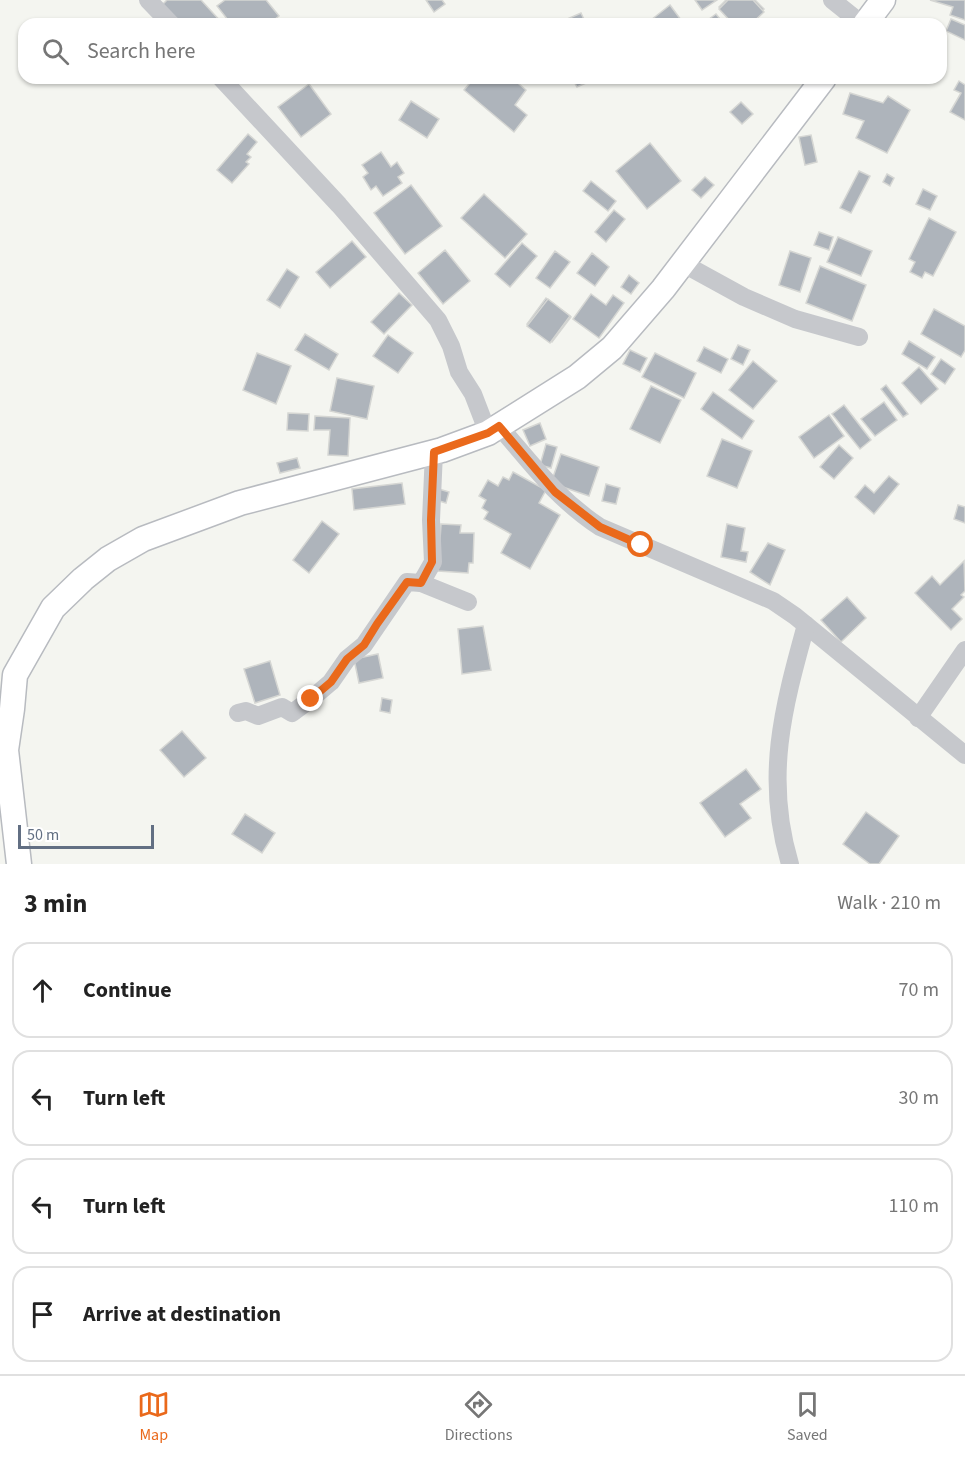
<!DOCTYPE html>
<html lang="en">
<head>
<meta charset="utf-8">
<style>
	:root { --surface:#fff; --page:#f6f6f6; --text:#222; --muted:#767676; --line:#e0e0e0; --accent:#ea691b }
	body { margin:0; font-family:"Source Sans 3",sans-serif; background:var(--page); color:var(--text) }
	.scale { position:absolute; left:18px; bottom:15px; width:136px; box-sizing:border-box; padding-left:6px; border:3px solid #626f83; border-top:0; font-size:16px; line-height:21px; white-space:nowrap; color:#626f83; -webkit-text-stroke:4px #fff; paint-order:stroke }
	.stop { position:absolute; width:18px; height:18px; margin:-14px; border:4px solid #ea691b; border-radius:50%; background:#fff }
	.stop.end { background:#ea691b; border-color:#fff; box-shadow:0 2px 6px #0008 }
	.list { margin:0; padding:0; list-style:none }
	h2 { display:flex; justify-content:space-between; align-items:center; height:78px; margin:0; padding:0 24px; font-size:26px }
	h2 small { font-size:20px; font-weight:400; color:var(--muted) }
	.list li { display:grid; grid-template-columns:39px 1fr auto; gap:18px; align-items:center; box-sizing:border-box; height:96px; margin:0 12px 12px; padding:0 12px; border:2px solid var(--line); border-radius:18px }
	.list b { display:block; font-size:22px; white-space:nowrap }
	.list em { font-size:20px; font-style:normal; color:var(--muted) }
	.icon { flex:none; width:33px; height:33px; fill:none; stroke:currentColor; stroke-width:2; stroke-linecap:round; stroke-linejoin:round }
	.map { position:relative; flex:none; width:965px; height:864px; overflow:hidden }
	.search { position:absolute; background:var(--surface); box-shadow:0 2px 4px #0004; left:18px; right:18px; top:18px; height:66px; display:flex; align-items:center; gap:15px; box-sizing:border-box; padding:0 21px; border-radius:18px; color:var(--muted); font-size:22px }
	.sheet { height:510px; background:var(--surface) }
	nav { display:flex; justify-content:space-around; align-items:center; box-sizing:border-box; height:84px; border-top:2px solid var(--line); background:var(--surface); font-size:16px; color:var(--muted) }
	nav a { display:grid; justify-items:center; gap:3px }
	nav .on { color:var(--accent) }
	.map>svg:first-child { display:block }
</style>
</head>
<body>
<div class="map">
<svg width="965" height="864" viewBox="0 0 965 864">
	<rect width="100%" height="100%" fill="#f4f5f0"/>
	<g fill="#aeb4bb" stroke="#d5d6d3" stroke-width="1.5">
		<polygon points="167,0 201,0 223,24 176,24 160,7"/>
		<polygon points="225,0 266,0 279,16 269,24 231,24 217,6"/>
		<polygon points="426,0 442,0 445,4 434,12"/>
		<polygon points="695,0 717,0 702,10"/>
		<polygon points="726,0 755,0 764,9 750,24 734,24 719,7"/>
		<polygon points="728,0 753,0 764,12 751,24 733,24 719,9"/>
		<polygon points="930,0 965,0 965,20 950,15 953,7"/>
		<polygon points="670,5 684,24 646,24"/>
		<polygon points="581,13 586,24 556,24"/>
		<polygon points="716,14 724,24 707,24 705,22"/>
		<polygon points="951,19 965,25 965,40 946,31"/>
		<polygon points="474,78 512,78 526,90 515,105 527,115 514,132 464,90"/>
		<polygon points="572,78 597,78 577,87"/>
		<polygon points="959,81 965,85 965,120 950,112 961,93 954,90"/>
		<polygon points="309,84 331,114 301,137 278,107"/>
		<polygon points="850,93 883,103 888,96 910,110 887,153 856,138 864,121 843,114"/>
		<polygon points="411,101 439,119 427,138 399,120"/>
		<polygon points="741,102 753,114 742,124 730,112"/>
		<polygon points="248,134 257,142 247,154 251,157 246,162 249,164 232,183 217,170"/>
		<polygon points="811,135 817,162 805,165 799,137"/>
		<polygon points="650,143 681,181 647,209 616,171"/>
		<polygon points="381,152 391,167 397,162 404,173 398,177 402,183 383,196 376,186 371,190 363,177 368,173 362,165"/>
		<polygon points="859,171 870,176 851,213 840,208"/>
		<polygon points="887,174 894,178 890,186 883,182"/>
		<polygon points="705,177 714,185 701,198 692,190"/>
		<polygon points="591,181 616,201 608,211 583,191"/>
		<polygon points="411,185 442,226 405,254 374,213"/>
		<polygon points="923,189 937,196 930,210 916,204"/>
		<polygon points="484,194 527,234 505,258 461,218"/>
		<polygon points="614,210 625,219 606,242 595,232"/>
		<polygon points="929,218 956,232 933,276 925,272 922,278 910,272 915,262 909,259"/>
		<polygon points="819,232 833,237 829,250 814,245"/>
		<polygon points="838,237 872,251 861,276 827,262"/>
		<polygon points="352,241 366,257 330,288 316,272"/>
		<polygon points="522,243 537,256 510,287 495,274"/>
		<polygon points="445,250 470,281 443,304 418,273"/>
		<polygon points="555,251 570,262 550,288 536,278"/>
		<polygon points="790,251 811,258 800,292 779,285"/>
		<polygon points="592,253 609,267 595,286 577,273"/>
		<polygon points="820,266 866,285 852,321 806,303"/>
		<polygon points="287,269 299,277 280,308 267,300"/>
		<polygon points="629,275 639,283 631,294 621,287"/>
		<polygon points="399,293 412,305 384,334 371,322"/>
		<polygon points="591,294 606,305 613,295 624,303 599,338 573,319"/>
		<polygon points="546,298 571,317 552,342 527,324"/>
		<polygon points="548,299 570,316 550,343 527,326"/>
		<polygon points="934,309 965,326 965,350 961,357 921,334"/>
		<polygon points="305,334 338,354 329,370 295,350"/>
		<polygon points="388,335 413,353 398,373 373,356"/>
		<polygon points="909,341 935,357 927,369 902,354"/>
		<polygon points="738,345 750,350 743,365 731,359"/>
		<polygon points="704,347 728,359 721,373 697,361"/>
		<polygon points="630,350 647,358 640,372 623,364"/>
		<polygon points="257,353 291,366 276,404 243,390"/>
		<polygon points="655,353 696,373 684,398 642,377"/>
		<polygon points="941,359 955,369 945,384 931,374"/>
		<polygon points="753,361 777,381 753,409 729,390"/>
		<polygon points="919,367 938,389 921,404 902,383"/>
		<polygon points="337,378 374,386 367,419 330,411"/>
		<polygon points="886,385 908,414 903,417 881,389"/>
		<polygon points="651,386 681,400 660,443 630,429"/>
		<polygon points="713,392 754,421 742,439 701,409"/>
		<polygon points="884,402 897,420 875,436 861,419"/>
		<polygon points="844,405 871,440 860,449 832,414"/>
		<polygon points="288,413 309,414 308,431 287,430"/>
		<polygon points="829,415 844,436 814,458 799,437"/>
		<polygon points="315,416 350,418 348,456 328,455 330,430 314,430"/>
		<polygon points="540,423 546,439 530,446 523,430"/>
		<polygon points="722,439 752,451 737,488 707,476"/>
		<polygon points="546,444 557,447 551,468 540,465"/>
		<polygon points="839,445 853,458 834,479 820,467"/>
		<polygon points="561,454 599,467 589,496 551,483"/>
		<polygon points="297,458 300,468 280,473 277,463"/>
		<polygon points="513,472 546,490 539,503 560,515 530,569 501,553 511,534 484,519 488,512 482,508 486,500 479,496 488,480 498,486 503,477 509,480"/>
		<polygon points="889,476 899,484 874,514 855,497 865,485 874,493"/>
		<polygon points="402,483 405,504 354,510 352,489"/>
		<polygon points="606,484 620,488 616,504 602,501"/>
		<polygon points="439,489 449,492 446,503 436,500"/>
		<polygon points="958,505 965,507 965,523 954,519"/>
		<polygon points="322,521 339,534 309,573 293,560"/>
		<polygon points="441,524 461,525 460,533 474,533 473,563 469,563 468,573 438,571"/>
		<polygon points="727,524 745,528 741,551 748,552 746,562 721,557"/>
		<polygon points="768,543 785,550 770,585 750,572"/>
		<polygon points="964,561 965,591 961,595 964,597 952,609 962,619 951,630 915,593 932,576 940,585"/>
		<polygon points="847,597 866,618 841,642 821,620"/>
		<polygon points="483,626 491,670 462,674 458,629"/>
		<polygon points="378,654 383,678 359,683 354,659"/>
		<polygon points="270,661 280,695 255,703 244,669"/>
		<polygon points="382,698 392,700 390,713 380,711"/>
		<polygon points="182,731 206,758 184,777 160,750"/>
		<polygon points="746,769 761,789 740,804 751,818 725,837 700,803"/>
		<polygon points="866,812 899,836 879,864 870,864 843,844"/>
		<polygon points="245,814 275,833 262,853 232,834"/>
	</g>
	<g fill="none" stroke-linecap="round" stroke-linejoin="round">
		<g stroke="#b8bbc0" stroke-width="27">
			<g id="secondary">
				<polyline points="865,24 883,0"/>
				<polyline points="19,864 6,750 12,709 15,675 53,608 83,579 108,559 143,539 240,503 442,450 488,433 577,377 612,348 663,289 824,78"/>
			</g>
		</g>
		<g stroke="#c6c8cc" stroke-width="18">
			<polyline points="148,0 171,24"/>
			<polyline points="832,0 862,24"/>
			<polyline points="221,78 339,205 438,320 451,346 459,372 473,394 488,433"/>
			<polyline points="682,263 744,297 795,319 859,337"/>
			<path d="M 499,426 C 532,464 557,499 600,527 L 773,601 L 795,616 L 965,755"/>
			<polyline points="421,583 468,602"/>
			<polyline points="238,713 246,711 258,716 282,707 292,713 311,699 331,682 347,659 364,645 407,582 421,583 433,562 431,520 434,452"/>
			<polyline points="918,718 965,650"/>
			<path d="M 790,864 C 764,778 783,708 806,625"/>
		</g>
		<use href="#secondary" stroke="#fff" stroke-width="24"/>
	</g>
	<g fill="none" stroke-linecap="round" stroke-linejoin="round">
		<polyline stroke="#ea691b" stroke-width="8" points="311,699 331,682 347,659 364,645 377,624 407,582 421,583 432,562 431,520 434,452 488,433 499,426 555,492 600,527 641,545"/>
	</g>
</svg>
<div class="scale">50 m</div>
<div class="stop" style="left:641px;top:545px"></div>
<div class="stop end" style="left:311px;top:699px"></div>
<div class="search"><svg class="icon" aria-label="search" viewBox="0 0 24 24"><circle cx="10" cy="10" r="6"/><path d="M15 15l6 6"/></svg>Search here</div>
</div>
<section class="sheet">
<h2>3 min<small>Walk · 210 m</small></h2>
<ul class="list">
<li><svg class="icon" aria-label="ahead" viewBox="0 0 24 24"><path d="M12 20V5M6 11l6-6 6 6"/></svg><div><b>Continue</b></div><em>70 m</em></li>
<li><svg class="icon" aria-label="left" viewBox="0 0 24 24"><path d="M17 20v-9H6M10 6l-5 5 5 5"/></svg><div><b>Turn left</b></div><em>30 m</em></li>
<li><svg class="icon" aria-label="left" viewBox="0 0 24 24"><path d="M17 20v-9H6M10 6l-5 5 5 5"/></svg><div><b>Turn left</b></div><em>110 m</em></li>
<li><svg class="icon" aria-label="arrive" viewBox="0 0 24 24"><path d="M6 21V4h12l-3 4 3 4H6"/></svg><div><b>Arrive at destination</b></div></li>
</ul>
</section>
<nav>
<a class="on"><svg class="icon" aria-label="map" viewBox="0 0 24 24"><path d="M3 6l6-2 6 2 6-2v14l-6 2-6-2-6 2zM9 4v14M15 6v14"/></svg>Map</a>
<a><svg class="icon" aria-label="directions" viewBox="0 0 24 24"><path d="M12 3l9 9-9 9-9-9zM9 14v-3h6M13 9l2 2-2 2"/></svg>Directions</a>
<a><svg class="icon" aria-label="saved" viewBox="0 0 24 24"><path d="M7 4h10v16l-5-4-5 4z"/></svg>Saved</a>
</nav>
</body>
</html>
